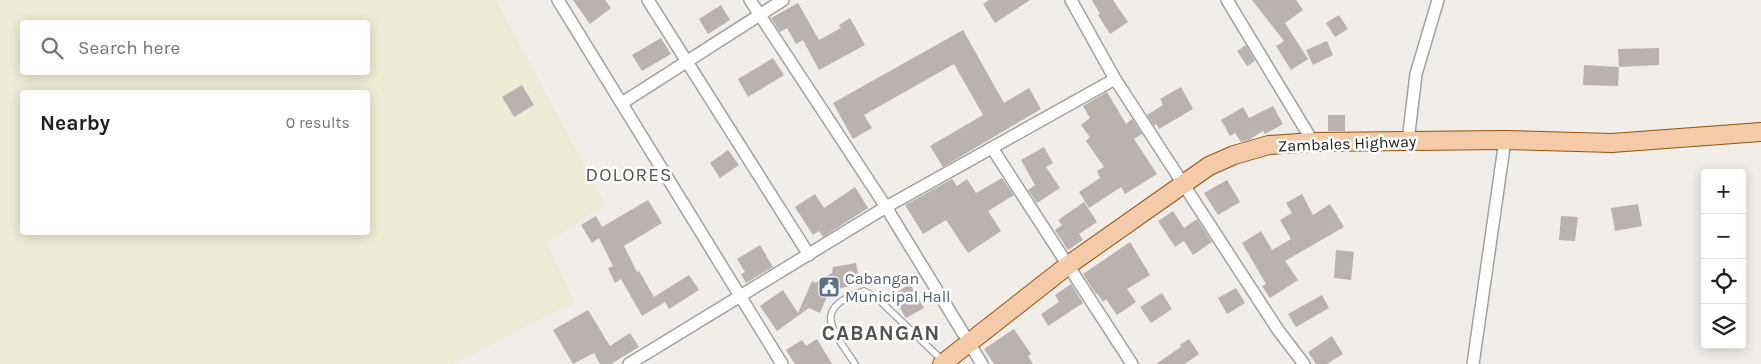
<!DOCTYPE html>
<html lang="en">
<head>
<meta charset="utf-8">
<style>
	:root { --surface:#fff; --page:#f2f2f2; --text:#202124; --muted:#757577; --line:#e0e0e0 }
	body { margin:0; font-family:Karla,sans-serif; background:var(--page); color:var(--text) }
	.controls { position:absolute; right:15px; bottom:15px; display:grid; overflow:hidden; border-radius:5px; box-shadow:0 2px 12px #0003 }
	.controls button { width:45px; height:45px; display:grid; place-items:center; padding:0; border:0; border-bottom:1px solid var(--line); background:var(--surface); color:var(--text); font:25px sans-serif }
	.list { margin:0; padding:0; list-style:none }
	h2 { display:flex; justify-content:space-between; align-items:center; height:65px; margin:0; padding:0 20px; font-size:21px }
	h2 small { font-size:16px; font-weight:400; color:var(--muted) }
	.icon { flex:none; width:28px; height:28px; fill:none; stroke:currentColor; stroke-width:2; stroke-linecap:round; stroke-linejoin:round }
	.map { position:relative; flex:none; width:1761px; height:364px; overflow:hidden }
	.search { position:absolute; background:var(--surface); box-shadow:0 2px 12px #0003; left:20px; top:20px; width:350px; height:55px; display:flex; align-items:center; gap:12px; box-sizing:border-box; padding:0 18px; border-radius:5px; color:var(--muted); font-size:19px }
	.panel { position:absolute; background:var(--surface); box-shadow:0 2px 12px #0003; left:20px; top:90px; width:350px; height:145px; border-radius:5px }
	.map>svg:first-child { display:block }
</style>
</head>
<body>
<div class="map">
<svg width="1761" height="364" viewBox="0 0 1761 364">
	<rect width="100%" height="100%" fill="#f1ede9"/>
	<path fill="#edecd6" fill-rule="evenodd" d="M 0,0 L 496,0 L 605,204 L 547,243 L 575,303 L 544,316 L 454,364 L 0,364 ZM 22,22 L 368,22 L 368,72 L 22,72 ZM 22,92 L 368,92 L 368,232 L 22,232 Z"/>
	<g fill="#bab2ae">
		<polygon points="573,0 605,0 611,8 590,24"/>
		<polygon points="989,0 1030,0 995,23 983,4"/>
		<polygon points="1092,0 1113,0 1128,22 1110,34 1098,15 1100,14"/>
		<polygon points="1252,0 1296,0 1303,10 1285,23 1308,59 1291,70 1276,46 1284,41"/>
		<polygon points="798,3 819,40 841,28 839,25 850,18 865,45 819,70 803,40 796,44 787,28 780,32 771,18"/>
		<polygon points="721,5 730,20 708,34 699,19"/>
		<polygon points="1339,15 1348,29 1335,37 1326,23"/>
		<polygon points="963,30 1004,103 1029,88 1041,109 943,167 930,146 983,115 954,64 864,115 872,128 853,139 833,103"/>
		<polygon points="661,38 671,54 642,71 632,55"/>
		<polygon points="1327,41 1333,55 1313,65 1306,50"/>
		<polygon points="1246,45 1255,61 1247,66 1237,51"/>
		<polygon points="1659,48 1659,65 1619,67 1618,49"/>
		<polygon points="773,58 784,75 748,97 738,79"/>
		<polygon points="1584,65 1619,67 1618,86 1583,85"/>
		<polygon points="522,85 534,105 514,117 502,97"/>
		<polygon points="1181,87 1193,109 1159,129 1156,124 1154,126 1147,115 1163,105 1160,99"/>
		<polygon points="1107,92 1126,124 1132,119 1142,134 1134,139 1157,174 1125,194 1121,187 1089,208 1079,192 1100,178 1097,171 1104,167 1086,141 1090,137 1081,125 1090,118 1083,106"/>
		<polygon points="1273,106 1283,124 1265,134 1263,131 1249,140 1241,142 1235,133 1230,136 1221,120 1243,107 1249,118"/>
		<rect x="1328" y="115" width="17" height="16"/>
		<polygon points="1044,147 1053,163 1046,167 1060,188 1037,203 1028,190 1035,185 1021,160"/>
		<polygon points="728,150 739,165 720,178 710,163"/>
		<polygon points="1002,178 1014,195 988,211 1001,231 968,253 946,220 923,234 905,205 952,179 957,186 967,179 976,193"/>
		<polygon points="1227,180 1240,202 1218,215 1204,193"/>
		<polygon points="855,187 868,208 823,237 819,231 813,235 795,207 815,194 824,208"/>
		<polygon points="1302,194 1313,215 1330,204 1344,227 1285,261 1298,280 1270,298 1262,286 1266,284 1242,243 1261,231 1272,250 1291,239 1280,220 1292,213 1286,203"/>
		<polygon points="648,200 662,223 624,246 637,272 639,271 654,297 689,275 699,290 669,309 665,302 642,316 621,279 615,283 608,268 613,266 599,238 592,243 581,225 596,216 602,227"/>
		<polygon points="1084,202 1097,222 1079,234 1083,240 1068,250 1055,230 1062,225 1058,220"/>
		<polygon points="1638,204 1642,226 1615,231 1611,208"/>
		<polygon points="1173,211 1184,228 1197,219 1212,242 1193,255 1184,241 1175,247 1158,221"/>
		<polygon points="1561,216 1578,217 1575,241 1559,240"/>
		<polygon points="1130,242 1150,275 1127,289 1136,302 1117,315 1106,299 1103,302 1097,293 1096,294 1083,274"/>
		<polygon points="760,245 773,267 746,283 741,274 745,272 737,259"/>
		<polygon points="1336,250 1354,252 1351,280 1334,278"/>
		<polygon points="856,263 860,284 837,289 829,292 820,313 809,308 777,331 760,306 783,290 798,313 812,281 815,283 832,273 833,267"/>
		<polygon points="910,284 924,308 906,318 892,295"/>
		<polygon points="1071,284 1083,303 1048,326 1041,314 1059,302 1055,295"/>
		<polygon points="1236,288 1245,303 1227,314 1218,298"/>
		<polygon points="1162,293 1172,309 1151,323 1140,307"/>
		<polygon points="1322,295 1329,308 1296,327 1288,314"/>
		<polygon points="588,310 610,346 630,333 639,347 611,364 600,364 594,353 573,364 553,330"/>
		<polygon points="1014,329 1031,354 1028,356 1033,364 994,364 984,349"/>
		<polygon points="1332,336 1343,354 1327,364 1316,364 1308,352"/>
		<polygon points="817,339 832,364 795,364 786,350 802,340 806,346"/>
		<polygon points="1189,339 1199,354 1185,364 1156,364 1181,347 1180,345"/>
	</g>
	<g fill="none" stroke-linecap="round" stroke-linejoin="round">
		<g stroke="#a2a2a2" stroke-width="8">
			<path id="service" d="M 855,364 C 833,330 810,308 864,291 L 877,298 L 943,361"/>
		</g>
		<g stroke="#a2a2a2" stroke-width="14">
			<g id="minor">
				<polyline points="558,0 782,364"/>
				<polyline points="648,0 809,255"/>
				<polyline points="750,0 886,207 982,364"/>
				<polyline points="1071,0 1115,79 1278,330 1304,364"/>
				<polyline points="1227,0 1313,142"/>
				<polyline points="622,103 783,0"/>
				<polyline points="1408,141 1416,74 1438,0"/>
				<polyline points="992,148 1132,364"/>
				<polyline points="629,364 886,207 1115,79"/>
				<polyline points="1473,364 1505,140"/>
			</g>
		</g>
		<g stroke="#92540c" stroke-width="20">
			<polyline id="primary" points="942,364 1067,266 1209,166 1234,155 1269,145 1313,142 1505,140 1612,143 1761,132"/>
		</g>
		<use href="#service" stroke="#fff" stroke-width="5.5"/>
		<use href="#minor" stroke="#fff" stroke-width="11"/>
		<use href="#primary" stroke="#f5caa9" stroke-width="18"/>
	</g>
	<defs>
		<g id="civic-square" transform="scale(1.125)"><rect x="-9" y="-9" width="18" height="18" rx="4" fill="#5c6f8a" stroke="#fff"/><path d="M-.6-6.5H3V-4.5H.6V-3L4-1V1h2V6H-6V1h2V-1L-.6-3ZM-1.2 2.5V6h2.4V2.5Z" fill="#fff"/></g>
	</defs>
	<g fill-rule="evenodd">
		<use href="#civic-square" x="829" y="287"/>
	</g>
	<g text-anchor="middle" stroke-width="5" stroke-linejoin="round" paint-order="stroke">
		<g font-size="16" fill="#212121" stroke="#fff">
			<text transform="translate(1347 143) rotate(-2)" y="6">Zambales Highway</text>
		</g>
		<g font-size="16" fill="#4e5e75" stroke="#fff" text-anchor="start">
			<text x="845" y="284">Cabangan<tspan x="845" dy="18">Municipal Hall</tspan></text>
		</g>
		<g font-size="19" letter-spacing="1" fill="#545454" stroke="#fff">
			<text x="629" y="181">DOLORES</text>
		</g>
		<g font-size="21" font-weight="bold" letter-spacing="1" fill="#545454" stroke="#fff">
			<text x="881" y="340">CABANGAN</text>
		</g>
	</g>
</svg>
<div class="controls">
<button>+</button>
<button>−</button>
<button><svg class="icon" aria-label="locate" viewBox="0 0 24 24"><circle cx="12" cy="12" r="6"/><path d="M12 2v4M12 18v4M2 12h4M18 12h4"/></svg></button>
<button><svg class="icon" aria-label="layers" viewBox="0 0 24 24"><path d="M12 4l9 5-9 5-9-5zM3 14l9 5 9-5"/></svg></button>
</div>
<div class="search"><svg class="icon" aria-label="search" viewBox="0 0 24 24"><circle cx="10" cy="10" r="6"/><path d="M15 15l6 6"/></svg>Search here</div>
<section class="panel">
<h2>Nearby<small>0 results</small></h2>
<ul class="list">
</ul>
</section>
</div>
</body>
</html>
